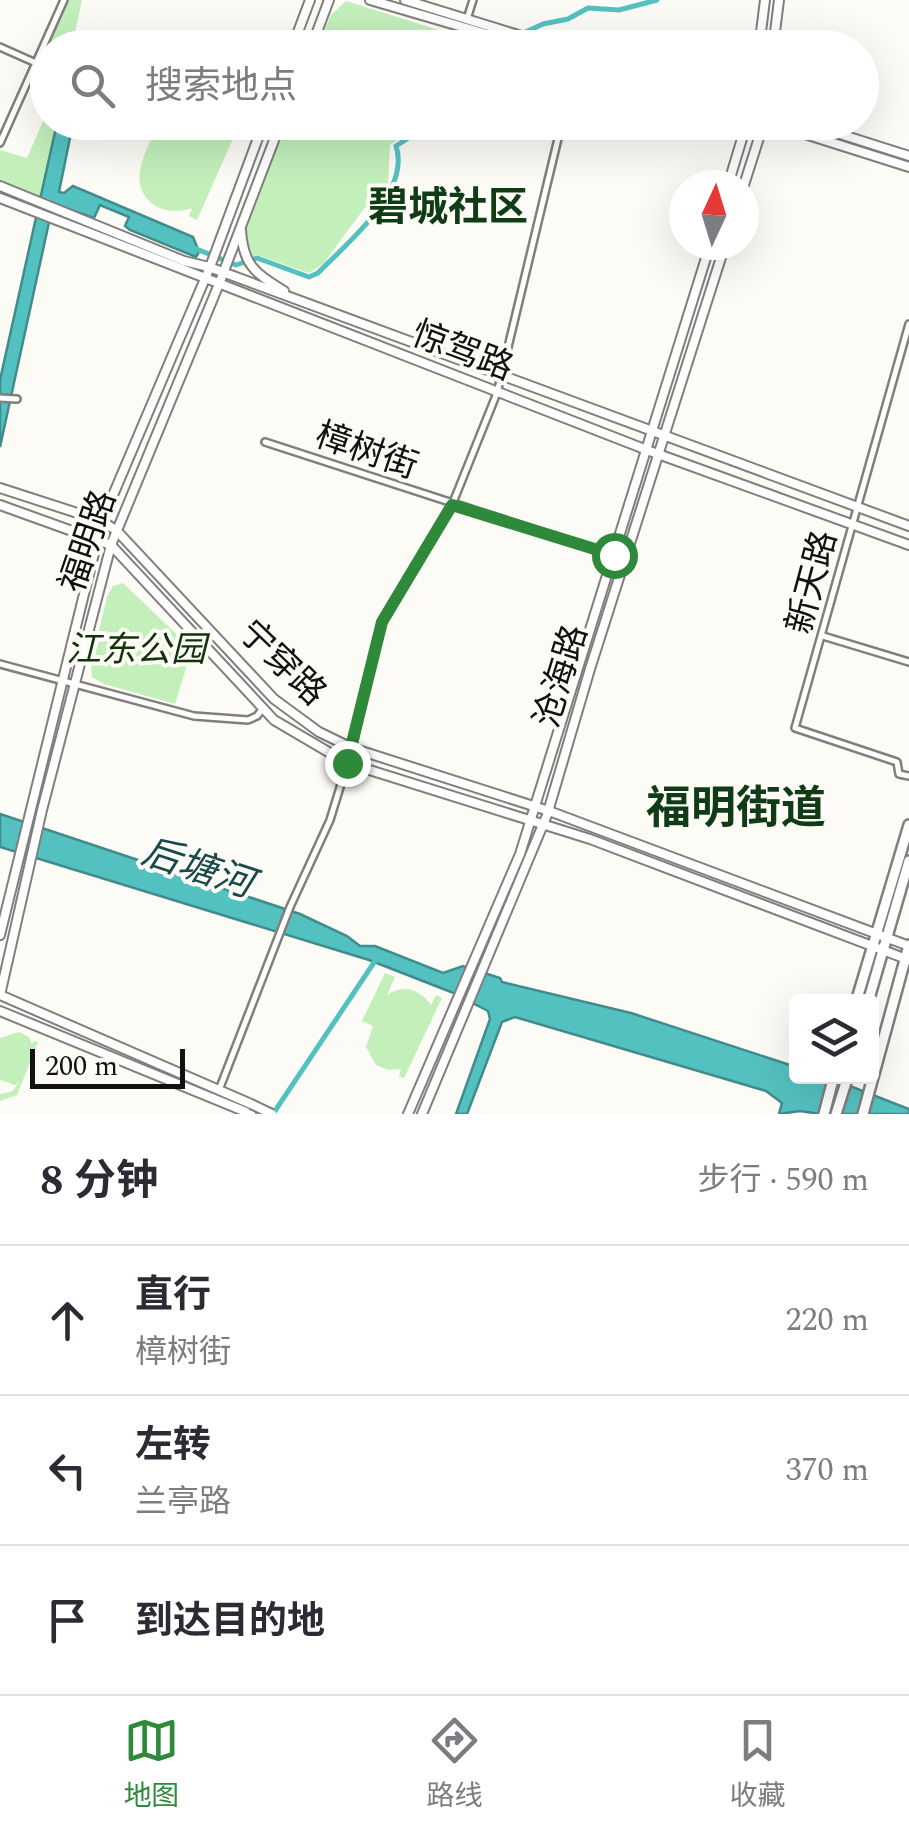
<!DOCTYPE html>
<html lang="zh">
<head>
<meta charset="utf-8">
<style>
	:root { --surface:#fff; --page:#f7f7f7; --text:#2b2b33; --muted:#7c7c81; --line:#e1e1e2; --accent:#2e893a }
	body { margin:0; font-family:Spectral,"Noto Sans SC",serif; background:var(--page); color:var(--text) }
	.controls { position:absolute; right:30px; bottom:30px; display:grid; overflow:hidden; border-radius:10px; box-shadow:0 10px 40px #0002 }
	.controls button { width:90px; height:90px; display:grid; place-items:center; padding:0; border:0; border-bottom:2px solid var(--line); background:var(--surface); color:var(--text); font:50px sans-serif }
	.compass { position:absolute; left:669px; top:170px; width:90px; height:90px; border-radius:50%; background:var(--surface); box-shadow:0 10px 40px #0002; rotate:4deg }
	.scale { position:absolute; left:30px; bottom:25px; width:155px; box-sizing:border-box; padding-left:10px; border:5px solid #11110f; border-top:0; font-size:28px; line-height:35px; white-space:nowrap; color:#11110f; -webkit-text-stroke:8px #fdfbf6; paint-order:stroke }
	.stop { position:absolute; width:30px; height:30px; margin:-22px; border:8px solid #2e893a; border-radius:50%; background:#fff }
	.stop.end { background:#2e893a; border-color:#fff; box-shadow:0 2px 10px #0008 }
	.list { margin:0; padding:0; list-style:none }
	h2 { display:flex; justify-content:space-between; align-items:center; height:130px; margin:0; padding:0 40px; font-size:42px }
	h2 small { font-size:32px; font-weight:400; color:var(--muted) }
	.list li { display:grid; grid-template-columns:65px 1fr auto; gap:30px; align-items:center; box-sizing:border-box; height:150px; padding:0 40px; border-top:2px solid var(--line) }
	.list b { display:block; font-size:38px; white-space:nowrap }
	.list p { margin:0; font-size:32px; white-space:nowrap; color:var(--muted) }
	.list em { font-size:32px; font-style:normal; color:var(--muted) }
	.icon { flex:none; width:55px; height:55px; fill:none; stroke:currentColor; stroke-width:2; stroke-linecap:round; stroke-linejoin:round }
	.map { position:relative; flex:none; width:909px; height:1114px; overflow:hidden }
	.search { position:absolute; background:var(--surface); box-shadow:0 10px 40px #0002; left:30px; right:30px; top:30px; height:110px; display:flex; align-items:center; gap:25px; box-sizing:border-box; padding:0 35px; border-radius:55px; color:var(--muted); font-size:38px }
	.sheet { height:580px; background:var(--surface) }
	nav { display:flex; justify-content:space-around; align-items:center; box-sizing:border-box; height:140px; border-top:2px solid var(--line); background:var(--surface); font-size:28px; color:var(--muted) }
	nav a { display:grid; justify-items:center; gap:5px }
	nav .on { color:var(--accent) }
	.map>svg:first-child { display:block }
</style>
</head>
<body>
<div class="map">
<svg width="909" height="1114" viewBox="0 0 909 1114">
	<rect width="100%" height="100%" fill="#fdfbf6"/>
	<g fill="#c3efbb">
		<polygon points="66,0 82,0 72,47 48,48 47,83 33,76 67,4"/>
		<polygon points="346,1 493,47 317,47 331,15"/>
		<polygon points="47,91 48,122 57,123 40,199 0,184 0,150 27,158 44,119"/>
		<path d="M 159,122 L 240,123 L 197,220 L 189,216 L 192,208 C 179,212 165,213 153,204 C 125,183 148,148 159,122 Z"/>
		<polygon points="285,123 421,123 390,145 388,186 366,206 323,264 309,273 257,255 246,258 242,226"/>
		<polygon points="123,583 192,649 175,704 104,684 92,677 91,665 107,597 113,586"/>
		<path d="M 385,973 L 395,977 L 387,995 C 404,984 419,989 431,1005 L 436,995 L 442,998 L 404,1078 L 399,1076 L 401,1069 L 388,1070 L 376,1065 L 366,1047 L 373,1026 L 362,1021 Z"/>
		<polygon points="19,1032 29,1037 32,1044 34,1041 38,1042 17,1095 0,1101 0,1094 13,1091 19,1081 15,1085 0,1080 0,1038"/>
	</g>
	<g fill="#54c1c1" stroke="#408c8c" stroke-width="2.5">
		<polygon points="57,123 73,123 59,192 64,193 73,186 193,237 199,252 196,257 130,230 125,226 129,217 100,205 94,218 53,204 0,447 0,380"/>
		<polygon points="0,814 300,914 347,936 360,946 375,946 443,973 463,966 500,978 502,982 631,1013 796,1067 796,1076 827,1077 909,1109 909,1114 820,1114 800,1111 779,1114 782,1103 766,1091 515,1017 502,1022 467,1114 456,1114 490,1019 488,1011 451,992 369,960 0,847"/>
	</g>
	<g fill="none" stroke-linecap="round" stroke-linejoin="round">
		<g stroke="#54c1c1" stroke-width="5">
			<polyline points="519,35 543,24 568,19 588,8 619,10 657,0"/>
			<path d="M 194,248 L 236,265 L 257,258 L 309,277 L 318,273 C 347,243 411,192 396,146 L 433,122"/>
			<polyline points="273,1114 375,961"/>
		</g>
		<g stroke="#817f7b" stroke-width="10">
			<g id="minor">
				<polyline points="467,19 473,0"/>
				<polyline points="0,47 45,67"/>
				<polyline points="0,143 64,0"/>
				<polyline points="909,324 795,728 897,762 899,774 909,776"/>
				<polyline points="0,398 17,399"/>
				<polyline points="265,442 625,559"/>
				<polyline points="823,636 909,662"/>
				<polyline points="0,664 194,716 248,720 257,716 263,708"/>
				<polyline points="219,1090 290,907 330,820 352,748 382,621 452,505 497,393 562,122"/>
			</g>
		</g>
		<g stroke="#817f7b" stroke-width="12">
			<g id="major">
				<polyline points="370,0 507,40"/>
				<polyline points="405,0 560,48"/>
				<polyline points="292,48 310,0"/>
				<polyline points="311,48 329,0"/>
				<polyline points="759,48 765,0"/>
				<polyline points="773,48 779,0"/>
				<polyline points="767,122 909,167"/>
				<polyline points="802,122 909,156"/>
				<polyline points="728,185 747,122"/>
				<polyline points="744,185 764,122"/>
				<polyline points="0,186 184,261 209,267 909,526"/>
				<polyline points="0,198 647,450 909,545"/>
				<path d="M 241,230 C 243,265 255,273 284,291"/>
				<polyline points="0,488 102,521 117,531 274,699 319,732 352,748 549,811 909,946"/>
				<polyline points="0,505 111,545 274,720 347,763 590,839 909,960"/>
				<polyline points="0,935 102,521 210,267 264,122"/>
				<polyline points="0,995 42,810 111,545 219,284 281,122"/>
				<polyline points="0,995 251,1104"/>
				<polyline points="0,1011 251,1114"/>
				<polyline points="408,1114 520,854 710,245"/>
				<polyline points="422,1114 547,815 590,669 725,245"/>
			</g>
		</g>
		<g stroke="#817f7b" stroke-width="14">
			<g id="highway">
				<polyline points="856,1002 909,825"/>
				<polyline points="868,1002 909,861"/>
				<polyline points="824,1114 834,1076"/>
				<polyline points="836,1114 848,1076"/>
				<polyline points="863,1114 909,945"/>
			</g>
		</g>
		<use href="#minor" stroke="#fff" stroke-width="5"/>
		<use href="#major" stroke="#fff" stroke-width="8"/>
		<use href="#highway" stroke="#fff" stroke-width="9"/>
		<g stroke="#817f7b" stroke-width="12" stroke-linecap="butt">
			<g id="major-bridge">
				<polyline points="507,40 530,47"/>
				<polyline points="251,1104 272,1114"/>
			</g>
		</g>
		<use href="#major-bridge" stroke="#fff" stroke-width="8"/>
	</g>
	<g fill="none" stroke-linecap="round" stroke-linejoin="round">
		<polyline stroke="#2e893a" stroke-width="12" points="347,763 382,622 452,505 614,555"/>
	</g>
	<g text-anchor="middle" stroke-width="8" stroke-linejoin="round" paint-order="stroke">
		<g font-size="35" fill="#11110f" stroke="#fdfbf6">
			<text transform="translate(463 350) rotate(21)" y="12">惊驾路</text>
			<text transform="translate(367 450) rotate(19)" y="12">樟树街</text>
			<text transform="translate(87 541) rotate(-71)" y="12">福明路</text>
			<text transform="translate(811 582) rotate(-75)" y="12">新天路</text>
			<text transform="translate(283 662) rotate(44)" y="12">宁穿路</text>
			<text transform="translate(560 676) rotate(-73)" y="12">沧海路</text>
		</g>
		<g font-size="35" font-style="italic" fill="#11330a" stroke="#fdfbf6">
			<text x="136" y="661">江东公园</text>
		</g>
		<g font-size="38" font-style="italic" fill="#194a4a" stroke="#fdfbf6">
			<text transform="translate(198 867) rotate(18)" y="13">后塘河</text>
		</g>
		<g font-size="40" font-weight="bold" fill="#0f3b15" stroke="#fdfbf6">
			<text x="448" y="220">碧城社区</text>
		</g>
		<g font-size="45" font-weight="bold" fill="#0f3b15" stroke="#fdfbf6">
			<text x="736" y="823">福明街道</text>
		</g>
	</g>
</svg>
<div class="controls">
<button><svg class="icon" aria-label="layers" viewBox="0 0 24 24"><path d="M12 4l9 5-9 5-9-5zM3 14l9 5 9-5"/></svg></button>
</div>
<svg class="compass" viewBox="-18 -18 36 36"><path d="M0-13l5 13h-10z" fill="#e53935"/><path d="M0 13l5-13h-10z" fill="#7c7c81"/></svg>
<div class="scale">200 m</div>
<div class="stop" style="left:614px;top:555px"></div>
<div class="stop end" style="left:347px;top:763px"></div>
<div class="search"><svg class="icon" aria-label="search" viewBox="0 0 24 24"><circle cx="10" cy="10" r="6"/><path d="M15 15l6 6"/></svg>搜索地点</div>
</div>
<section class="sheet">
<h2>8 分钟<small>步行 · 590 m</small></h2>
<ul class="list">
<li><svg class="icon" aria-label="ahead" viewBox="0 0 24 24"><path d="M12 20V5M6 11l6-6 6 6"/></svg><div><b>直行</b><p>樟树街</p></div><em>220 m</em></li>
<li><svg class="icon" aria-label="left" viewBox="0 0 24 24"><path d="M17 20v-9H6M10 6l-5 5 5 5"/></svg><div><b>左转</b><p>兰亭路</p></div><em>370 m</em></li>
<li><svg class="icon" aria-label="arrive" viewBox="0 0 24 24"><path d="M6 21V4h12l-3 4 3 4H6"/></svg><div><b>到达目的地</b></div></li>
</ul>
</section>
<nav>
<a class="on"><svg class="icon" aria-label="map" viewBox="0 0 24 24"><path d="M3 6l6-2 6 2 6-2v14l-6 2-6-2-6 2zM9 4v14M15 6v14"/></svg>地图</a>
<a><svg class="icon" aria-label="directions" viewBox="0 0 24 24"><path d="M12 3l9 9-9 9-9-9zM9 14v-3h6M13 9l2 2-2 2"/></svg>路线</a>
<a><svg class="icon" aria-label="saved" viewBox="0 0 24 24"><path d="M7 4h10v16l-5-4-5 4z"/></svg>收藏</a>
</nav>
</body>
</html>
